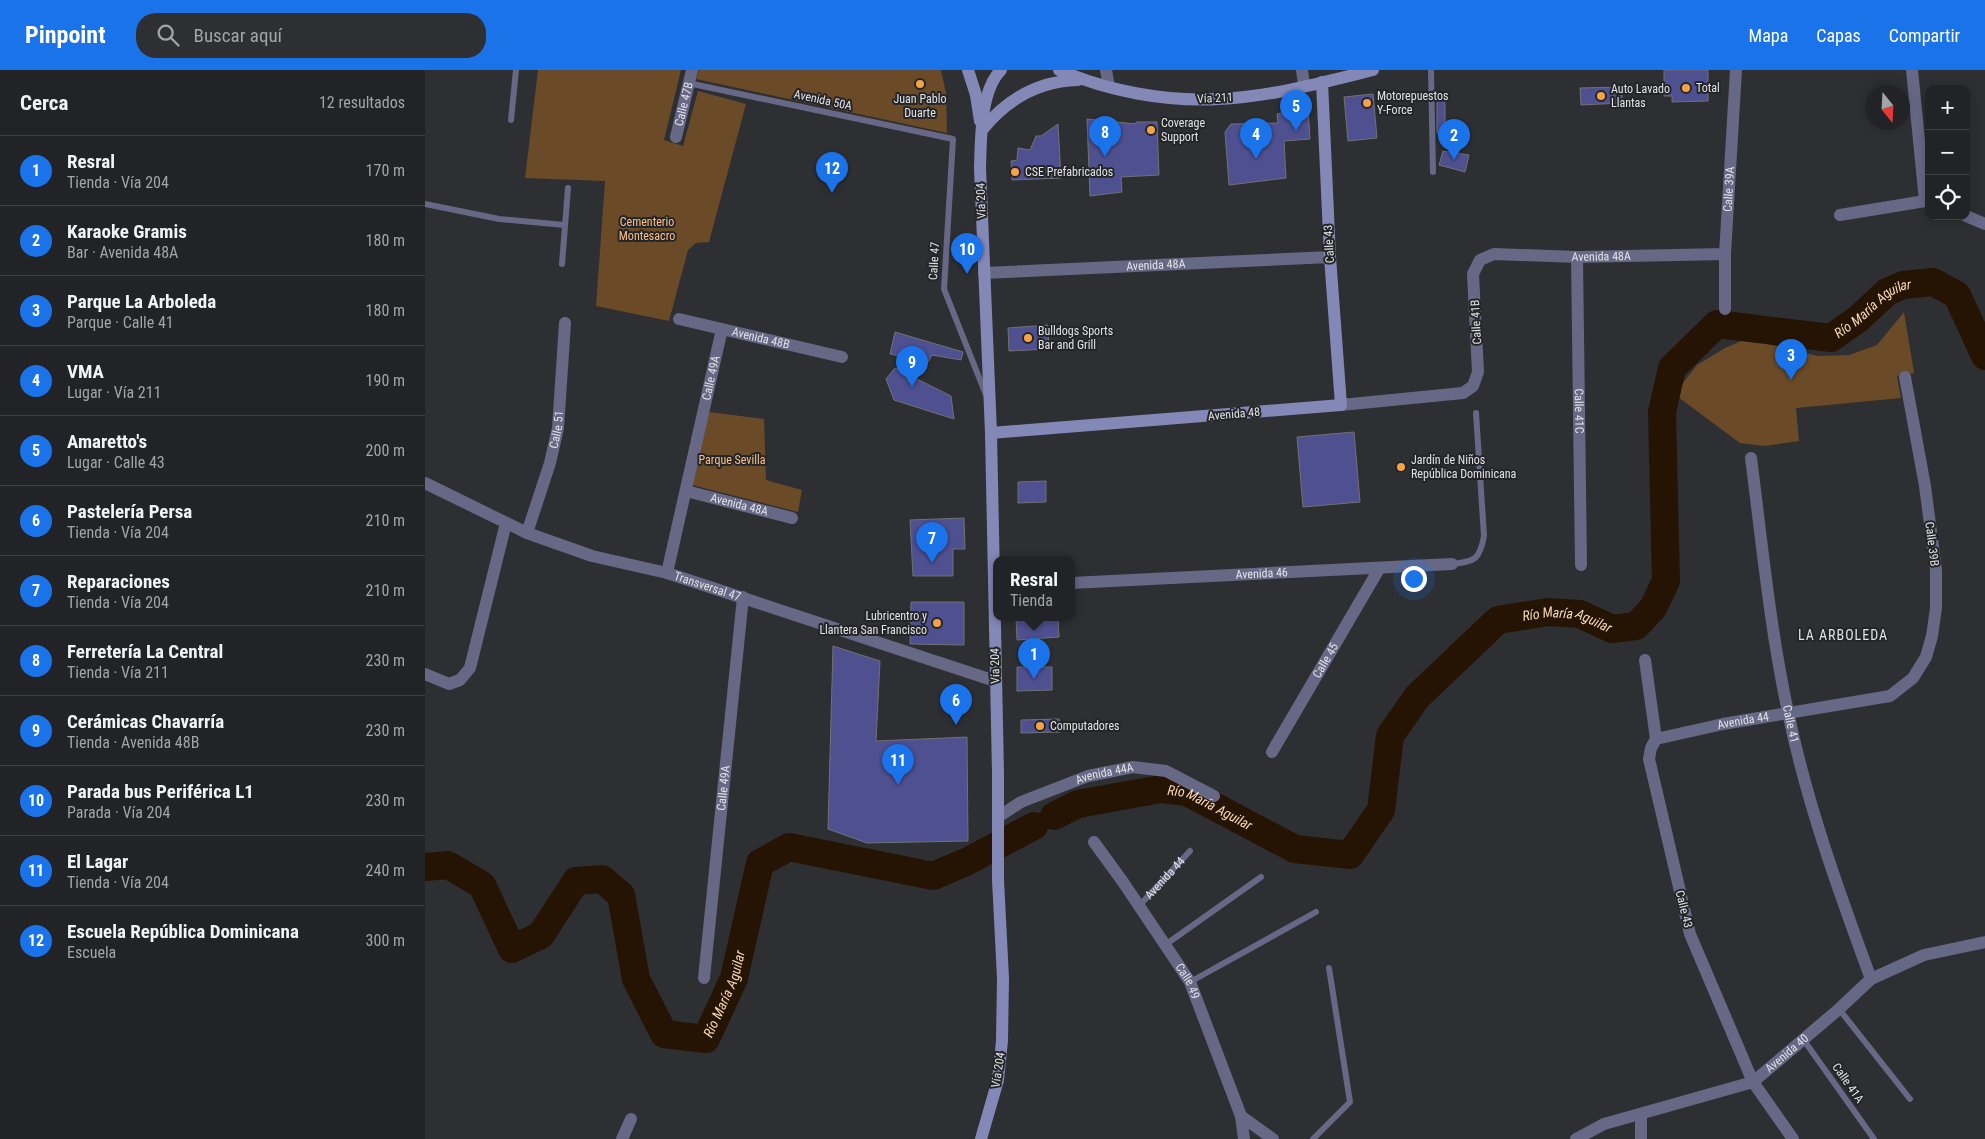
<!DOCTYPE html>
<html lang="es">
<head>
<meta charset="utf-8">
<style>
	:root { --surface:#222326; --page:#2e2f32; --text:#f1f3f6; --muted:#a2a4a7; --line:#3f4043; --accent:#1a73e8 }
	body { margin:0; font-family:"Roboto Condensed",sans-serif; background:var(--page); color:var(--text) }
	.controls { position:absolute; right:15px; top:15px; display:grid; overflow:hidden; border-radius:10px; box-shadow:0 2px 12px #0003 }
	.controls button { width:45px; height:45px; display:grid; place-items:center; padding:0; border:0; border-bottom:1px solid var(--line); background:var(--surface); color:var(--text); font:25px sans-serif }
	.compass { position:absolute; left:1440px; top:15px; width:45px; height:45px; border-radius:50%; background:var(--surface); box-shadow:0 2px 12px #0003; rotate:162deg }
	.you { position:absolute; left:988px; top:508px; width:18px; height:18px; margin:-12px; border:4px solid #fff; border-radius:50%; background:#1a73e8; box-shadow:0 0 0 8px #1a73e833 }
	.badge { display:grid; place-items:center; width:32px; height:32px; border-radius:50%; background:var(--accent); color:#fff; font-size:16px; font-weight:700 }
	.pin { position:absolute; translate:-50% -41px; filter:drop-shadow(0 1px 2px #0008) }
	.pin::after { content:''; position:absolute; top:26px; width:18px; height:15px; background:inherit; clip-path:polygon(0 0,100% 0,50% 100%) }
	.popup { position:absolute; left:568px; top:486px; width:82px; height:65px; box-sizing:border-box; display:grid; place-content:center; border-radius:10px; background:var(--surface); filter:drop-shadow(0 1px 4px #0005); font-size:16px; white-space:nowrap; color:var(--muted) }
	.popup b { font-size:19px; color:var(--text) }
	.popup::after { content:''; position:absolute; left:50%; top:100%; margin-left:-10px; border:10px solid transparent; border-top-color:var(--surface) }
	.list { margin:0; padding:0; list-style:none }
	h2 { display:flex; justify-content:space-between; align-items:center; height:65px; margin:0; padding:0 20px; font-size:21px }
	h2 small { font-size:16px; font-weight:400; color:var(--muted) }
	.list li { display:grid; grid-template-columns:32px 1fr auto; gap:15px; align-items:center; box-sizing:border-box; height:70px; padding:0 20px; border-top:1px solid var(--line) }
	.list b { display:block; font-size:19px; white-space:nowrap }
	.list p { margin:0; font-size:16px; white-space:nowrap; color:var(--muted) }
	.list em { font-size:16px; font-style:normal; color:var(--muted) }
	.icon { flex:none; width:28px; height:28px; fill:none; stroke:currentColor; stroke-width:2; stroke-linecap:round; stroke-linejoin:round }
	.map { position:relative; flex:none; width:1560px; height:1069px; overflow:hidden }
	header { display:flex; align-items:center; gap:30px; box-sizing:border-box; height:70px; padding:0 25px; background:var(--accent); color:#fff }
	header strong { font-size:24px }
	nav { display:flex; gap:28px; margin-inline-start:auto; font-size:18px }
	.search { width:350px; height:45px; background:var(--page); display:flex; align-items:center; gap:12px; box-sizing:border-box; padding:0 18px; border-radius:20px; color:var(--muted); font-size:19px }
	main { display:flex }
	aside { flex:1; background:var(--surface) }
	.map>svg:first-child { display:block }
</style>
</head>
<body>
<header>
<strong>Pinpoint</strong>
<div class="search"><svg class="icon" aria-label="search" viewBox="0 0 24 24"><circle cx="10" cy="10" r="6"/><path d="M15 15l6 6"/></svg>Buscar aquí</div>
<nav><a>Mapa</a><a>Capas</a><a>Compartir</a></nav>
</header>
<main>
<aside>
<h2>Cerca<small>12 resultados</small></h2>
<ul class="list">
<li><span class="badge">1</span><div><b>Resral</b><p>Tienda · Vía 204</p></div><em>170 m</em></li>
<li><span class="badge">2</span><div><b>Karaoke Gramis</b><p>Bar · Avenida 48A</p></div><em>180 m</em></li>
<li><span class="badge">3</span><div><b>Parque La Arboleda</b><p>Parque · Calle 41</p></div><em>180 m</em></li>
<li><span class="badge">4</span><div><b>VMA</b><p>Lugar · Vía 211</p></div><em>190 m</em></li>
<li><span class="badge">5</span><div><b>Amaretto's</b><p>Lugar · Calle 43</p></div><em>200 m</em></li>
<li><span class="badge">6</span><div><b>Pastelería Persa</b><p>Tienda · Vía 204</p></div><em>210 m</em></li>
<li><span class="badge">7</span><div><b>Reparaciones</b><p>Tienda · Vía 204</p></div><em>210 m</em></li>
<li><span class="badge">8</span><div><b>Ferretería La Central</b><p>Tienda · Vía 211</p></div><em>230 m</em></li>
<li><span class="badge">9</span><div><b>Cerámicas Chavarría</b><p>Tienda · Avenida 48B</p></div><em>230 m</em></li>
<li><span class="badge">10</span><div><b>Parada bus Periférica L1</b><p>Parada · Vía 204</p></div><em>230 m</em></li>
<li><span class="badge">11</span><div><b>El Lagar</b><p>Tienda · Vía 204</p></div><em>240 m</em></li>
<li><span class="badge">12</span><div><b>Escuela República Dominicana</b><p>Escuela</p></div><em>300 m</em></li>
</ul>
</aside>
<div class="map">
<svg width="1560" height="1069" viewBox="0 0 1560 1069">
	<rect width="100%" height="100%" fill="#2e2f32"/>
	<g fill="#6a4a27">
		<polygon points="113,0 256,0 239,70 258,76 273,21 321,34 284,172 271,173 263,180 244,251 171,236 180,111 100,108"/>
		<polygon points="274,0 516,0 521,23 522,63 271,9"/>
		<polygon points="1479,242 1489,303 1472,306 1476,328 1371,338 1374,371 1340,376 1315,373 1249,324 1272,295 1300,278 1321,269 1393,286 1424,285 1452,275"/>
		<polygon points="284,342 339,349 341,410 377,420 373,442 267,415"/>
	</g>
	<g fill="none" stroke-linecap="round" stroke-linejoin="round">
		<g stroke="#251403" stroke-width="28">
			<path id="s1" d="M 629,746 L 653,734 L 736,719 L 762,722 L 870,779 L 925,785 L 956,740 L 965,666 L 992,627 L 1073,550 L 1123,542 L 1155,544 L 1187,559 L 1211,556 L 1228,538 L 1241,511 L 1237,342 L 1247,298 L 1292,254 L 1406,268 L 1433,249 L 1462,222 L 1478,215 L 1508,212 L 1532,225 L 1560,286"/>
			<path id="s2" d="M 0,797 L 23,795 L 57,815 L 87,879 L 116,865 L 151,811 L 177,809 L 196,825 L 211,909 L 239,964 L 281,969 L 309,908 L 335,793 L 364,777 L 508,806 L 541,792 L 609,756"/>
		</g>
	</g>
	<g fill="#4f5090" stroke="#717175">
		<polygon points="1239,0 1283,0 1283,31 1247,32 1247,26 1239,26"/>
		<polygon points="1197,17 1197,33 1156,35 1155,18"/>
		<polygon points="1020,23 1020,63 1012,63 1012,30"/>
		<polygon points="948,24 952,68 923,71 919,27"/>
		<polygon points="883,37 885,69 859,71 861,108 804,115 800,62 806,54 853,53 852,44"/>
		<polygon points="662,49 711,54 711,52 732,52 734,105 696,107 697,122 665,126"/>
		<polygon points="633,54 636,108 587,110 586,91 592,90 593,78 605,80 611,66 616,66"/>
		<polygon points="1018,81 1044,85 1040,102 1014,95"/>
		<polygon points="623,255 624,279 584,281 583,258"/>
		<polygon points="470,262 538,282 536,290 507,285 503,292 465,284"/>
		<polygon points="470,298 526,326 529,349 469,330 461,309"/>
		<polygon points="929,362 935,432 878,437 872,367"/>
		<polygon points="621,411 621,432 593,433 593,412"/>
		<polygon points="539,448 540,479 528,479 528,506 488,506 485,450"/>
		<polygon points="486,532 539,532 539,575 485,574"/>
		<polygon points="591,548 633,548 634,567 592,570"/>
		<polygon points="408,576 455,591 451,671 542,667 543,771 442,773 403,759"/>
		<polygon points="592,597 627,597 627,620 592,621"/>
		<polygon points="526,623 541,628 541,638 525,640"/>
		<polygon points="634,649 635,662 596,663 596,650"/>
	</g>
	<g fill="none" stroke-linecap="round" stroke-linejoin="round">
		<g stroke="#666886" stroke-width="6">
			<polyline points="1006,0 1008,102"/>
			<polyline points="263,13 528,69 519,219 561,325"/>
			<polyline points="86,50 91,0"/>
			<polyline points="0,134 74,149 140,155"/>
			<polyline points="137,194 143,118"/>
			<path d="M 1027,494 C 1050,492 1055,489 1059,466 L 1051,343"/>
			<path id="s3" d="M 714,836 L 765,781"/>
			<polyline points="740,875 836,807"/>
			<polyline points="765,912 891,842"/>
			<polyline points="1414,939 1485,1029"/>
			<polyline points="1378,969 1449,1069"/>
			<polyline points="888,1069 925,1032 904,898"/>
		</g>
		<g stroke="#666886" stroke-width="12">
			<polyline points="681,0 684,17"/>
			<polyline points="877,0 879,15"/>
			<polyline points="1487,0 1500,131"/>
			<path id="s4" d="M 251,67 L 267,0"/>
			<polyline points="1415,145 1500,131 1504,132"/>
			<polyline points="1541,146 1560,154"/>
			<path id="s5" d="M 1152,187 L 1156,495"/>
			<path id="s6" d="M 559,203 L 905,187"/>
			<path id="s7" d="M 1300,239 L 1300,184 L 1311,0"/>
			<path id="s8" d="M 254,249 L 417,287"/>
			<path id="s9" d="M 916,335 L 1038,323 L 1048,316 L 1053,302 L 1048,204 L 1055,190 L 1069,184 L 1152,187 L 1300,184"/>
			<path id="s10" d="M 1326,388 C 1337,473 1345,559 1363,642 C 1382,734 1414,822 1446,909"/>
			<path id="s11" d="M 0,413 L 102,463 L 167,486 L 242,503 L 570,611"/>
			<path id="s12" d="M 261,421 L 367,448"/>
			<path id="s13" d="M 102,463 L 125,393 L 133,358 L 140,253"/>
			<path id="s14" d="M 242,503 L 297,259"/>
			<path id="s15" d="M 646,513 L 1027,494"/>
			<polyline points="1220,590 1231,669 1226,678 1224,689 1265,864 1328,1012 1368,1069"/>
			<polyline points="0,604 24,614 35,610 45,598 81,453"/>
			<path id="s16" d="M 1231,669 L 1298,654 L 1465,626 L 1488,608 L 1501,587 L 1507,566 L 1511,538 L 1511,500 L 1500,416 L 1480,307"/>
			<path id="s17" d="M 847,682 L 954,499"/>
			<path id="s18" d="M 573,747 L 596,732 L 663,706 L 708,697 L 741,701 L 789,726"/>
			<path id="s19" d="M 669,772 L 698,812 L 765,912 L 816,1046 L 819,1069"/>
			<path id="s20" d="M 279,908 L 318,527"/>
			<polyline points="1216,1045 1216,1069"/>
			<polyline points="816,1046 848,1069"/>
			<polyline points="197,1069 206,1049"/>
			<path id="s21" d="M 1151,1069 L 1179,1054 L 1328,1012 L 1414,939 L 1446,909 L 1499,885 L 1560,872"/>
		</g>
		<g stroke="#8488b7" stroke-width="12">
			<polyline points="543,0 551,25 555,51"/>
			<path d="M 634,0 C 683,21 740,32 794,29 C 844,27 900,12 948,0"/>
			<path d="M 557,60 C 582,29 613,11 653,10"/>
			<polyline points="566,363 916,335 905,187 897,12"/>
			<path d="M 556,1069 L 573,1010 L 577,971 L 578,908 L 573,810 L 573,703 L 566,363 L 555,98 C 556,69 555,21 576,0"/>
		</g>
	</g>
	<g fill="#f5a345" stroke="#242528" stroke-width="2">
		<circle cx="495" cy="14" r="5"/>
		<circle cx="1261" cy="18" r="5"/>
		<circle cx="1176" cy="26" r="5"/>
		<circle cx="942" cy="33" r="5"/>
		<circle cx="726" cy="60" r="5"/>
		<circle cx="590" cy="102" r="5"/>
		<circle cx="603" cy="268" r="5"/>
		<circle cx="976" cy="397" r="5"/>
		<circle cx="512" cy="553" r="5"/>
		<circle cx="615" cy="656" r="5"/>
	</g>
	<g text-anchor="middle" stroke-width="4" stroke-linejoin="round" paint-order="stroke">
		<g font-size="12" fill="#e2e2e4" stroke="#242528" text-anchor="start">
			<text x="1271" y="22">Total</text>
			<text x="1186" y="23">Auto Lavado<tspan x="1186" dy="14">Llantas</tspan></text>
			<text x="952" y="30">Motorepuestos<tspan x="952" dy="14">Y-Force</tspan></text>
			<text x="495" y="33" text-anchor="middle">Juan Pablo<tspan x="495" dy="14">Duarte</tspan></text>
			<text x="736" y="57">Coverage<tspan x="736" dy="14">Support</tspan></text>
			<text x="600" y="106">CSE Prefabricados</text>
			<text x="613" y="265">Bulldogs Sports<tspan x="613" dy="14">Bar and Grill</tspan></text>
			<text x="986" y="394">Jardín de Niños<tspan x="986" dy="14">República Dominicana</tspan></text>
			<text x="502" y="550" text-anchor="end">Lubricentro y<tspan x="502" dy="14">Llantera San Francisco</tspan></text>
			<text x="625" y="660">Computadores</text>
		</g>
		<g font-size="12" fill="#e2e2e4" stroke="#242528">
			<text transform="translate(790 28) rotate(-3)" y="4">Vía 211</text>
			<text transform="translate(398 30) rotate(12)" y="4">Avenida 50A</text>
			<text dy="4" stroke="none"><textPath href="#s4" startOffset="34">Calle 47B</textPath></text>
			<text dy="4" stroke="none"><textPath href="#s7" startOffset="120">Calle 39A</textPath></text>
			<text transform="translate(556 131) rotate(-92)" y="4">Vía 204</text>
			<text transform="translate(904 174) rotate(-93)" y="4">Calle 43</text>
			<text dy="4" stroke="none"><textPath href="#s9" startOffset="386">Avenida 48A</textPath></text>
			<text transform="translate(509 191) rotate(-87)" y="4">Calle 47</text>
			<text dy="4" stroke="none"><textPath href="#s6" startOffset="172">Avenida 48A</textPath></text>
			<text transform="translate(1051 252) rotate(-93)" y="4">Calle 41B</text>
			<text dy="4" stroke="none"><textPath href="#s8" startOffset="84">Avenida 48B</textPath></text>
			<text dy="4" stroke="none"><textPath href="#s14" startOffset="200">Calle 49A</textPath></text>
			<text dy="4" stroke="none"><textPath href="#s5" startOffset="154">Calle 41C</textPath></text>
			<text transform="translate(809 344) rotate(-5)" y="4">Avenida 48</text>
			<text dy="4" stroke="none"><textPath href="#s13" startOffset="108">Calle 51</textPath></text>
			<text dy="4" stroke="none"><textPath href="#s12" startOffset="55">Avenida 48A</textPath></text>
			<text transform="translate(1507 474) rotate(83)" y="4">Calle 39B</text>
			<text dy="4" stroke="none"><textPath href="#s15" startOffset="191">Avenida 46</textPath></text>
			<text dy="4" stroke="none"><textPath href="#s11" startOffset="302">Transversal 47</textPath></text>
			<text dy="4" stroke="none"><textPath href="#s17" startOffset="106">Calle 45</textPath></text>
			<text transform="translate(570 596) rotate(-91)" y="4">Vía 204</text>
			<text dy="4" stroke="none"><textPath href="#s16" startOffset="89">Avenida 44</textPath></text>
			<text dy="4" stroke="none"><textPath href="#s10" startOffset="269">Calle 41</textPath></text>
			<text dy="4" stroke="none"><textPath href="#s18" startOffset="116">Avenida 44A</textPath></text>
			<text dy="4" stroke="none"><textPath href="#s20" startOffset="191">Calle 49A</textPath></text>
			<text dy="4" stroke="none"><textPath href="#s3" startOffset="38">Avenida 44</textPath></text>
			<text transform="translate(1259 839) rotate(76)" y="4">Calle 43</text>
			<text dy="4" stroke="none"><textPath href="#s19" startOffset="168">Calle 49</textPath></text>
			<text dy="4" stroke="none"><textPath href="#s21" startOffset="231">Avenida 40</textPath></text>
			<text transform="translate(573 1000) rotate(-81)" y="4">Vía 204</text>
			<text transform="translate(1423 1013) rotate(55)" y="4">Calle 41A</text>
		</g>
		<g font-size="12" fill="#fec082" stroke="#242528">
			<text x="222" y="156">Cementerio<tspan x="222" dy="14">Montesacro</tspan></text>
			<text x="307" y="394">Parque Sevilla</text>
		</g>
		<g font-size="14" font-style="italic" fill="#f5d6b8" stroke="#242528">
			<text dy="5" stroke="none"><textPath href="#s1" startOffset="1244">Río María Aguilar</textPath></text>
			<text dy="5" stroke="none"><textPath href="#s1" startOffset="674">Río María Aguilar</textPath></text>
			<text dy="5" stroke="none"><textPath href="#s1" startOffset="164">Río María Aguilar</textPath></text>
			<text dy="5" stroke="none"><textPath href="#s2" startOffset="519">Río María Aguilar</textPath></text>
		</g>
		<g font-size="14" letter-spacing="1" fill="#e2e2e4" stroke="#242528">
			<text x="1418" y="570">LA ARBOLEDA</text>
		</g>
	</g>
</svg>
<div class="controls">
<button>+</button>
<button>−</button>
<button><svg class="icon" aria-label="locate" viewBox="0 0 24 24"><circle cx="12" cy="12" r="6"/><path d="M12 2v4M12 18v4M2 12h4M18 12h4"/></svg></button>
</div>
<svg class="compass" viewBox="-18 -18 36 36"><path d="M0-13l5 13h-10z" fill="#e53935"/><path d="M0 13l5-13h-10z" fill="#a2a4a7"/></svg>
<div class="you"></div>
<div class="pin badge" style="left:609px;top:609px">1</div>
<div class="popup"><b>Resral</b>Tienda</div>
<div class="pin badge" style="left:1029px;top:90px">2</div>
<div class="pin badge" style="left:1366px;top:310px">3</div>
<div class="pin badge" style="left:831px;top:89px">4</div>
<div class="pin badge" style="left:871px;top:61px">5</div>
<div class="pin badge" style="left:531px;top:655px">6</div>
<div class="pin badge" style="left:507px;top:493px">7</div>
<div class="pin badge" style="left:680px;top:87px">8</div>
<div class="pin badge" style="left:487px;top:317px">9</div>
<div class="pin badge" style="left:542px;top:204px">10</div>
<div class="pin badge" style="left:473px;top:715px">11</div>
<div class="pin badge" style="left:407px;top:123px">12</div>
</div>
</main>
</body>
</html>
